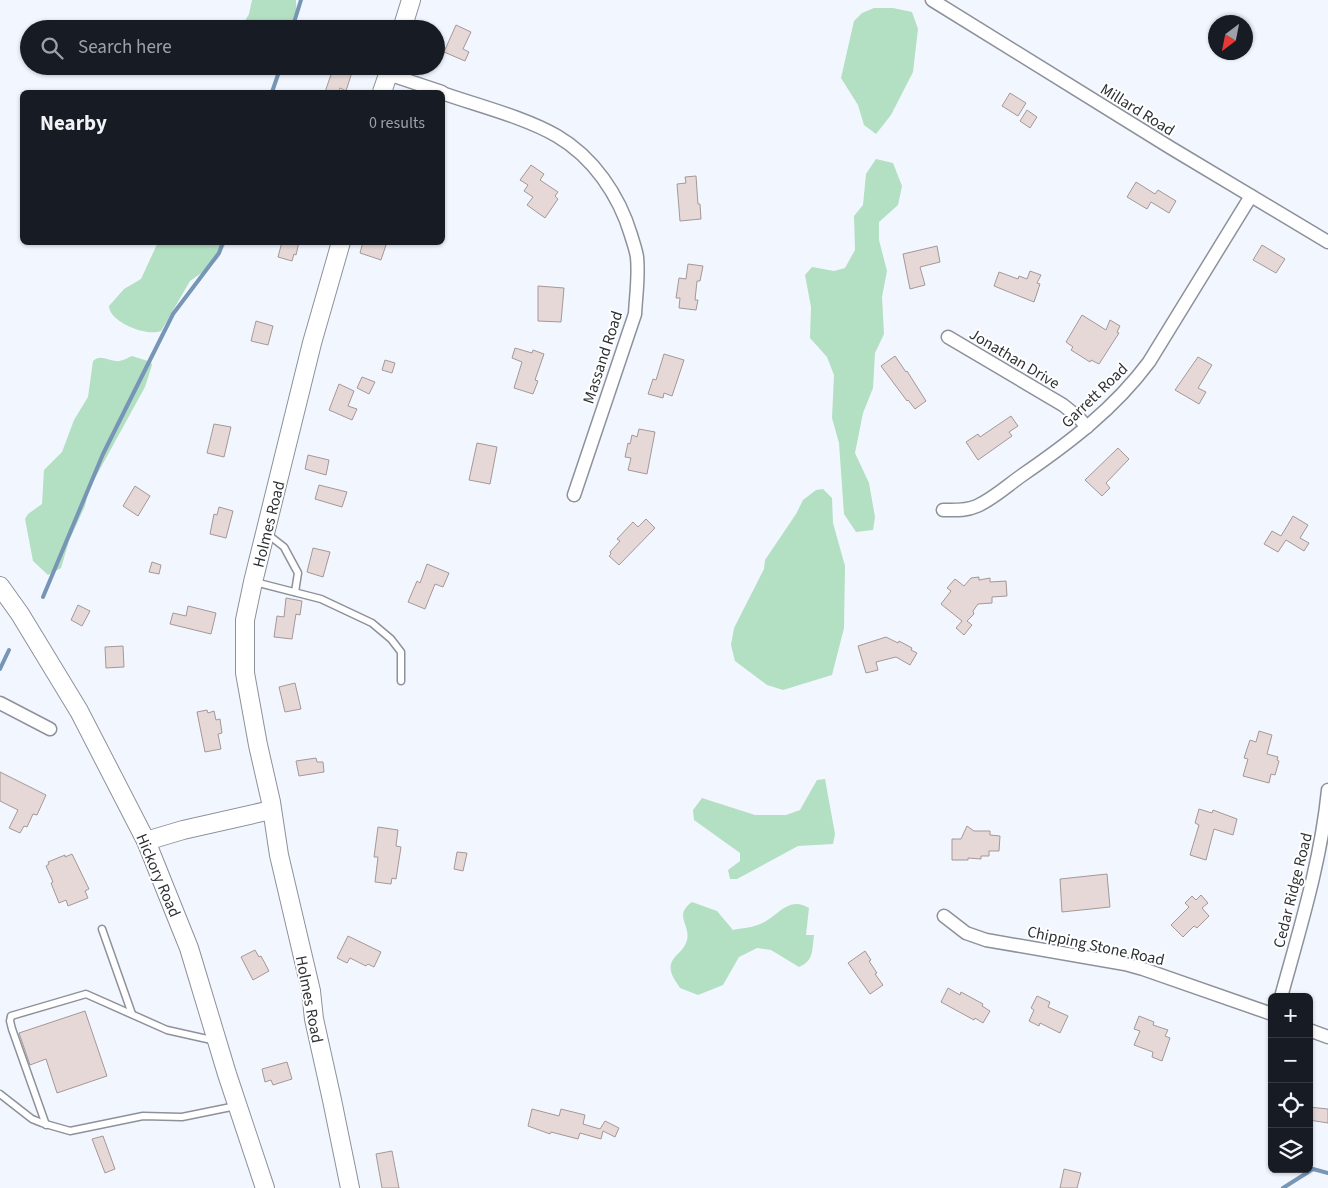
<!DOCTYPE html>
<html lang="en">
<head>
<meta charset="utf-8">
<style>
	:root { --surface:#171b24; --page:#20242c; --text:#f1f3f6; --muted:#9ea1a6; --line:#363941 }
	body { margin:0; font-family:"Source Sans 3",sans-serif; background:var(--page); color:var(--text) }
	.controls { position:absolute; right:15px; bottom:15px; display:grid; overflow:hidden; border-radius:8px; box-shadow:0 1px 4px #0004 }
	.controls button { width:45px; height:45px; display:grid; place-items:center; padding:0; border:0; border-bottom:1px solid var(--line); background:var(--surface); color:var(--text); font:25px sans-serif }
	.compass { position:absolute; left:1208px; top:15px; width:45px; height:45px; border-radius:50%; background:var(--surface); box-shadow:0 1px 4px #0004; rotate:212deg }
	.list { margin:0; padding:0; list-style:none }
	h2 { display:flex; justify-content:space-between; align-items:center; height:65px; margin:0; padding:0 20px; font-size:21px }
	h2 small { font-size:16px; font-weight:400; color:var(--muted) }
	.icon { flex:none; width:28px; height:28px; fill:none; stroke:currentColor; stroke-width:2; stroke-linecap:round; stroke-linejoin:round }
	.map { position:relative; flex:none; width:1328px; height:1188px; overflow:hidden }
	.search { position:absolute; background:var(--surface); box-shadow:0 1px 4px #0004; left:20px; top:20px; width:425px; height:55px; display:flex; align-items:center; gap:12px; box-sizing:border-box; padding:0 18px; border-radius:28px; color:var(--muted); font-size:19px }
	.panel { position:absolute; background:var(--surface); box-shadow:0 1px 4px #0004; left:20px; top:90px; width:425px; height:155px; border-radius:8px }
	.map>svg:first-child { display:block }
</style>
</head>
<body>
<div class="map">
<svg width="1328" height="1188" viewBox="0 0 1328 1188">
	<rect width="100%" height="100%" fill="#f2f7ff"/>
	<g fill="#b3dfc2">
		<polygon points="252,0 296,0 297,23 295,29 244,29 243,24 249,14"/>
		<polygon points="874,8 893,8 912,12 918,29 913,72 891,115 876,134 864,125 858,105 841,78 854,21 862,13"/>
		<polygon points="876,159 893,163 902,186 898,205 879,222 879,240 887,271 882,297 884,334 875,353 873,388 863,413 855,453 869,483 875,517 873,530 856,532 844,514 839,443 832,418 834,375 827,357 810,338 811,307 805,275 812,267 834,271 845,268 855,250 854,216 863,205 866,174"/>
		<path d="M 158,242 L 226,243 L 219,257 L 210,267 L 190,281 L 161,331 C 147,337 109,322 109,306 L 124,289 L 141,279 Z"/>
		<path d="M 132,356 L 151,362 L 152,365 L 145,387 L 89,489 L 85,506 L 69,541 L 61,568 L 48,575 L 33,561 L 25,519 L 28,514 L 42,504 L 44,470 L 62,452 L 74,420 L 88,397 L 93,361 C 100,354 107,360 116,361 C 121,362 127,358 132,356 Z"/>
		<polygon points="823,489 832,498 833,523 845,566 844,628 832,675 783,690 767,685 735,661 731,645 734,628 764,569 765,560 796,514 803,500 816,490"/>
		<polygon points="825,779 835,834 833,844 798,846 737,879 730,879 728,870 740,861 740,853 694,820 693,810 702,798 755,815 786,815 800,810 817,780"/>
		<path d="M 692,902 L 717,911 L 733,930 C 741,928 752,928 760,924 C 778,917 788,895 809,908 L 806,935 L 814,935 C 812,950 814,961 799,967 L 771,950 L 757,948 L 739,957 L 723,985 L 698,995 L 680,988 C 677,983 672,977 671,971 C 668,958 681,954 685,945 C 695,927 671,917 692,902 Z"/>
	</g>
	<g fill="none" stroke-linecap="round" stroke-linejoin="round">
		<g stroke="#7796b6" stroke-width="4">
			<polyline points="292,29 301,0"/>
			<polyline points="272,92 281,66"/>
			<polyline points="43,597 103,454 173,314 219,253 223,242"/>
			<polyline points="0,669 9,650"/>
			<polyline points="1283,1188 1313,1169 1328,1173"/>
		</g>
	</g>
	<g fill="#e5d8d6" stroke="#a59897">
		<polygon points="456,25 471,32 463,49 469,52 465,61 444,52"/>
		<polygon points="334,66 346,66 353,69 346,91 340,88 339,92 325,92"/>
		<polygon points="1010,93 1026,103 1018,116 1002,106"/>
		<polygon points="1027,110 1037,117 1030,128 1020,121"/>
		<polygon points="531,165 544,174 540,180 558,192 555,196 558,199 545,218 527,205 533,197 524,191 528,185 520,180"/>
		<polygon points="696,176 698,204 700,204 701,219 680,221 677,184 686,183 685,177"/>
		<polygon points="1136,182 1155,194 1158,190 1176,201 1169,213 1151,202 1147,209 1127,197"/>
		<polygon points="282,242 299,242 296,255 294,254 292,261 278,257"/>
		<polygon points="363,242 387,242 381,260 360,253"/>
		<polygon points="1262,245 1285,259 1276,273 1253,260"/>
		<polygon points="937,246 940,262 920,267 925,285 910,289 903,254"/>
		<polygon points="688,264 703,266 700,281 697,281 695,300 698,300 696,310 679,308 680,298 676,298 679,278 686,279"/>
		<polygon points="1030,271 1041,275 1037,283 1040,284 1034,302 994,286 999,272 1018,279 1019,276 1027,279"/>
		<polygon points="538,286 564,288 561,322 538,321"/>
		<polygon points="1082,315 1106,330 1110,320 1120,326 1117,332 1119,333 1099,364 1091,360 1090,362 1071,350 1073,347 1066,342"/>
		<polygon points="256,321 273,326 268,345 251,341"/>
		<polygon points="515,348 532,353 533,350 544,354 535,380 538,381 533,394 514,388 522,362 512,358"/>
		<polygon points="664,354 684,360 672,396 664,393 663,398 648,394 653,379 656,380"/>
		<polygon points="895,356 906,372 907,371 926,401 915,409 908,400 907,401 881,366"/>
		<polygon points="1198,357 1212,365 1198,388 1206,392 1199,404 1175,390"/>
		<polygon points="385,360 395,363 392,373 382,370"/>
		<polygon points="362,377 375,382 369,394 357,388"/>
		<polygon points="339,384 354,391 348,406 357,409 352,420 329,410"/>
		<polygon points="1011,416 1018,426 1009,432 1012,436 978,460 966,442 978,434 980,437"/>
		<polygon points="214,424 231,427 224,457 207,453"/>
		<polygon points="639,429 655,432 647,474 628,470 631,458 625,457 628,443 630,444 632,435 637,437"/>
		<polygon points="477,443 497,447 490,484 469,480"/>
		<polygon points="1118,448 1129,459 1106,483 1110,488 1102,496 1085,480"/>
		<polygon points="308,455 329,460 326,475 305,469"/>
		<polygon points="319,485 347,492 342,507 315,499"/>
		<polygon points="135,486 150,496 138,516 123,506"/>
		<polygon points="219,507 233,511 226,538 210,534 214,514 217,515"/>
		<polygon points="1293,516 1308,525 1300,538 1309,543 1304,551 1286,540 1278,552 1264,544 1272,531 1281,536"/>
		<polygon points="646,519 655,528 619,565 609,556 611,554 610,552 620,541 617,539 633,522 638,527"/>
		<polygon points="313,548 330,552 323,577 307,572"/>
		<polygon points="152,562 161,565 159,574 149,572"/>
		<polygon points="427,564 449,573 443,587 435,584 425,609 408,602 417,581 420,583"/>
		<polygon points="979,577 979,580 990,578 990,582 1006,581 1007,596 992,597 992,603 978,604 973,611 974,614 967,621 972,625 964,635 956,628 962,621 941,604 951,591 947,588 955,579 964,586 971,578"/>
		<polygon points="286,598 302,601 300,615 296,614 292,639 274,637 277,616 284,617"/>
		<polygon points="78,605 90,611 82,626 71,620"/>
		<polygon points="188,606 216,613 211,634 170,624 173,613 186,616"/>
		<polygon points="886,637 898,643 899,641 912,648 911,650 917,653 910,665 896,657 876,662 878,670 866,673 858,646"/>
		<polygon points="123,646 124,667 106,668 105,647"/>
		<polygon points="295,683 301,709 285,712 279,687"/>
		<polygon points="207,710 208,713 214,711 216,720 220,719 222,733 218,734 221,749 205,752 197,712"/>
		<polygon points="1259,731 1272,735 1267,754 1278,757 1277,760 1279,761 1275,775 1271,774 1269,783 1243,776 1248,759 1244,758 1250,740 1256,742"/>
		<polygon points="316,758 317,762 323,762 324,772 299,776 296,761"/>
		<polygon points="0,772 46,795 37,815 33,814 27,827 24,826 20,833 9,828 18,810 0,801"/>
		<polygon points="1199,809 1212,813 1213,810 1237,819 1233,835 1214,829 1206,860 1190,855 1199,825 1195,823"/>
		<polygon points="967,826 974,831 990,831 990,835 1000,836 999,851 989,851 989,856 981,856 981,859 968,858 968,860 952,860 952,839 961,839"/>
		<polygon points="378,827 398,830 396,846 401,847 396,879 392,878 391,884 375,882 378,857 374,857"/>
		<polygon points="457,852 467,853 463,871 454,869"/>
		<polygon points="72,854 89,889 85,891 88,898 68,906 66,900 59,903 51,883 53,882 46,866 49,864 48,862 65,855 65,857"/>
		<polygon points="1107,874 1110,907 1062,912 1060,879"/>
		<polygon points="1201,895 1208,903 1202,908 1209,916 1197,928 1194,926 1183,937 1171,925 1189,907 1185,903 1192,896 1196,900"/>
		<polygon points="348,936 381,952 374,967 368,964 366,966 350,958 347,963 337,958"/>
		<polygon points="255,950 259,957 261,956 269,971 253,980 241,957"/>
		<polygon points="865,951 871,960 869,961 877,973 875,974 883,985 870,994 848,963"/>
		<polygon points="948,988 960,995 961,992 983,1004 982,1006 990,1011 983,1023 975,1018 974,1020 941,1002"/>
		<polygon points="1037,996 1050,1002 1048,1007 1068,1016 1060,1033 1040,1023 1039,1026 1029,1021 1034,1010 1031,1008"/>
		<polygon points="85,1011 107,1076 57,1093 46,1059 30,1065 19,1033"/>
		<polygon points="1139,1016 1154,1022 1153,1025 1168,1030 1165,1036 1170,1038 1162,1061 1152,1057 1153,1052 1134,1045 1140,1031 1134,1029"/>
		<polygon points="287,1062 292,1079 273,1085 271,1080 265,1082 262,1069"/>
		<polygon points="1309,1107 1328,1109 1328,1123 1309,1120"/>
		<polygon points="532,1109 559,1116 561,1109 585,1115 583,1124 600,1129 605,1121 619,1128 615,1137 603,1131 601,1139 580,1133 578,1139 551,1132 550,1134 528,1126"/>
		<polygon points="103,1136 115,1169 105,1173 92,1139"/>
		<polygon points="392,1151 399,1188 382,1188 376,1154"/>
		<polygon points="1064,1169 1081,1173 1077,1188 1060,1188"/>
	</g>
	<g fill="none" stroke-linecap="round" stroke-linejoin="round">
		<g stroke="#8d919b" stroke-width="9">
			<g id="lane">
				<polyline points="266,533 284,547 298,573 295,592"/>
				<polyline points="255,582 321,599 372,623 391,639 401,652 401,681"/>
				<polyline points="102,929 132,1014"/>
				<polyline points="0,1094 32,1119 42,1123 70,1131 143,1116 182,1117 236,1106"/>
				<polyline points="46,1125 12,1029 10,1021 11,1016 86,994 167,1030 216,1041"/>
			</g>
		</g>
		<g stroke="#8d919b" stroke-width="15">
			<g id="street">
				<polyline points="932,0 1171,148 1328,242"/>
				<polyline points="388,74 442,92"/>
				<path d="M 442,93 C 479,106 524,117 557,136 C 593,157 619,195 631,235 C 633,242 636,250 637,257 C 639,276 636,295 635,314 L 574,495"/>
				<polyline points="948,337 1063,405 1078,417 1087,427"/>
				<path d="M 943,510 C 954,510 966,511 977,506 C 993,499 1007,486 1021,476 C 1069,443 1114,409 1149,362 L 1251,196"/>
				<polyline points="0,703 50,729"/>
				<polyline points="944,916 966,933 986,940 1125,964 1143,969 1272,1014"/>
				<path d="M 1281,997 C 1300,928 1321,861 1328,790"/>
				<polyline points="1309,1030 1328,1037"/>
			</g>
		</g>
		<g stroke="#8d919b" stroke-width="20">
			<g id="secondary">
				<polyline points="402,29 411,0"/>
				<polyline points="382,92 391,66"/>
				<polyline points="341,242 312,343 253,582 245,620 245,673 258,745 271,802 279,855 311,991 314,1019 332,1100 350,1188"/>
				<polyline points="0,586 20,614 79,711 146,841 189,948 227,1074 265,1188"/>
				<polyline points="146,841 183,830 271,810"/>
			</g>
		</g>
		<use href="#lane" stroke="#fff" stroke-width="6"/>
		<use href="#street" stroke="#fff" stroke-width="12"/>
		<use href="#secondary" stroke="#fff" stroke-width="18"/>
	</g>
	<g text-anchor="middle" stroke-width="4" stroke-linejoin="round" paint-order="stroke">
		<g font-size="16" fill="#2e3034" stroke="#fff">
			<text transform="translate(1138 109) rotate(32)" y="6">Millard Road</text>
			<text transform="translate(602 357) rotate(-72)" y="6">Massand Road</text>
			<text transform="translate(1015 358) rotate(31)" y="6">Jonathan Drive</text>
			<text transform="translate(1094 395) rotate(-44)" y="6">Garrett Road</text>
			<text transform="translate(268 524) rotate(-76)" y="6">Holmes Road</text>
			<text transform="translate(159 875) rotate(67)" y="6">Hickory Road</text>
			<text transform="translate(1292 890) rotate(-76)" y="6">Cedar Ridge Road</text>
			<text transform="translate(1096 945) rotate(12)" y="6">Chipping Stone Road</text>
			<text transform="translate(310 999) rotate(79)" y="6">Holmes Road</text>
		</g>
	</g>
</svg>
<div class="controls">
<button>+</button>
<button>−</button>
<button><svg class="icon" aria-label="locate" viewBox="0 0 24 24"><circle cx="12" cy="12" r="6"/><path d="M12 2v4M12 18v4M2 12h4M18 12h4"/></svg></button>
<button><svg class="icon" aria-label="layers" viewBox="0 0 24 24"><path d="M12 4l9 5-9 5-9-5zM3 14l9 5 9-5"/></svg></button>
</div>
<svg class="compass" viewBox="-18 -18 36 36"><path d="M0-13l5 13h-10z" fill="#e53935"/><path d="M0 13l5-13h-10z" fill="#9ea1a6"/></svg>
<div class="search"><svg class="icon" aria-label="search" viewBox="0 0 24 24"><circle cx="10" cy="10" r="6"/><path d="M15 15l6 6"/></svg>Search here</div>
<section class="panel">
<h2>Nearby<small>0 results</small></h2>
<ul class="list">
</ul>
</section>
</div>
</body>
</html>
